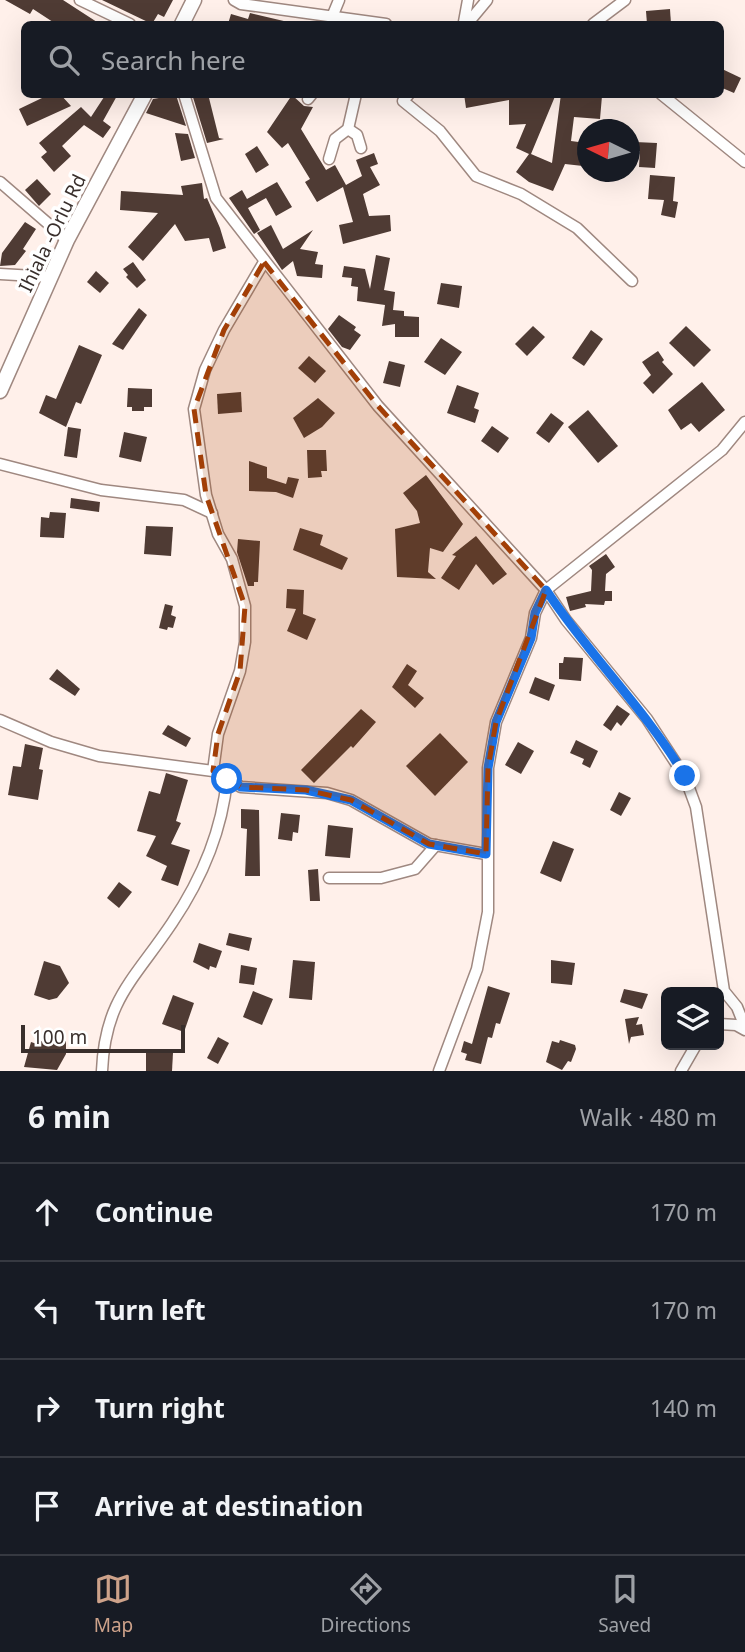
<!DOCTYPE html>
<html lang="en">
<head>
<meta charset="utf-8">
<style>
	:root { --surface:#171b24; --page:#20242c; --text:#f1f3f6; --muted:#9ea1a6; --line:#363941; --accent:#cda28a }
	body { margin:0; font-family:"Noto Sans",sans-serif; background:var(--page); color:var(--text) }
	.controls { position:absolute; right:21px; bottom:21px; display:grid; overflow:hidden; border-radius:10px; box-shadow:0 7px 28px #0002 }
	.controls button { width:63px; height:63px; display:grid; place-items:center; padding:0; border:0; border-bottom:2px solid var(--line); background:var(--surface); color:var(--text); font:35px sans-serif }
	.compass { position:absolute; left:577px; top:119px; width:63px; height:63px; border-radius:50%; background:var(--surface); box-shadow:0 7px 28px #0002; rotate:275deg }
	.scale { position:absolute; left:21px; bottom:18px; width:164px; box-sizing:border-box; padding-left:7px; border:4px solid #392f2c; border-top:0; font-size:19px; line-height:24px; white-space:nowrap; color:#392f2c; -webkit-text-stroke:5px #fff; paint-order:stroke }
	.stop { position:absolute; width:21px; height:21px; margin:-16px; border:5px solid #1a73e8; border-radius:50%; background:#fff }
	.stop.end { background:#1a73e8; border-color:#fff; box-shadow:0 2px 7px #0008 }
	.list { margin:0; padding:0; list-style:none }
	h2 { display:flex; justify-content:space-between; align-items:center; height:91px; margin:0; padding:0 28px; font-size:30px }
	h2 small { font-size:23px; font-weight:400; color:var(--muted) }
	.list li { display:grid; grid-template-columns:46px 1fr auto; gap:21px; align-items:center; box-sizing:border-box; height:98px; padding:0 28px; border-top:2px solid var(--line) }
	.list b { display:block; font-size:26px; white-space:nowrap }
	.list em { font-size:23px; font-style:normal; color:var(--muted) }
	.icon { flex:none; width:38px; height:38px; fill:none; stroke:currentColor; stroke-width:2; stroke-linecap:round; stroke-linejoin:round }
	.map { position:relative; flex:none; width:745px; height:1071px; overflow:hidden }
	.search { position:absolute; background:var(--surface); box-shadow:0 7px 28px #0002; left:21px; right:21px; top:21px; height:77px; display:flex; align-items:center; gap:18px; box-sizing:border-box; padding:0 24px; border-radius:10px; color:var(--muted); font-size:26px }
	.sheet { height:483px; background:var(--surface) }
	nav { display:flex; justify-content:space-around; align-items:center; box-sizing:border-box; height:98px; border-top:2px solid var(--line); background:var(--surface); font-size:19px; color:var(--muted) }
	nav a { display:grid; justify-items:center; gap:4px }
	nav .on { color:var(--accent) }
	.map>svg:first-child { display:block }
</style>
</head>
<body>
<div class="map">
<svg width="745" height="1071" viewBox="0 0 745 1071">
	<rect width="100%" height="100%" fill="#fff0ea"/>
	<g fill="#4f3b34">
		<polygon points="5,0 63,0 100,24 56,24 33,9 30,14"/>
		<polygon points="102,0 173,0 164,17 158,14 152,24"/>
		<polygon points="670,9 671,24 647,24 646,11"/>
		<polygon points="250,13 288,22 288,24 228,24 231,14 248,19"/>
		<polygon points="720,68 741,78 734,93 720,87"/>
		<polygon points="41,94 60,94 71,106 27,126 19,109 42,98"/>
		<polygon points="106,94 118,94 103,121 111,127 103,138 84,125 62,146 71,156 54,172 41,157 47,152 39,143 81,107 91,117"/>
		<polygon points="192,94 208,94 219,138 224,139 207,143"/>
		<polygon points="464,94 556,94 531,154 552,163 561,94 602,96 600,119 574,117 571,141 586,143 583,166 565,164 553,191 529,182 516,172 529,154 516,148 526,124 509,125 509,100 466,108"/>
		<polygon points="176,95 186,126 146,113 153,99"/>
		<polygon points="292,95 304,106 313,107 301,129 326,170 335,165 346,185 362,176 356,160 374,153 378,164 370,167 380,185 363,194 369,216 390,215 391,231 343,244 339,225 353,222 343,187 317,202 305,182 310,179 288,143 282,148 267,132"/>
		<polygon points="175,133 188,134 195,158 181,161"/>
		<polygon points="635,142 657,143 655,168 639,167 640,151 635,151"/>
		<polygon points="257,146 269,165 256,173 245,154"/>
		<polygon points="650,175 675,177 673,201 678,202 675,218 661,215 664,200 648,199"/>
		<polygon points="37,179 51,194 39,206 25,190"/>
		<polygon points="277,182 292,207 276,216 266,198 248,208 260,230 254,234 229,198 242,190 247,199"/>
		<polygon points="202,183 204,199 207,198 220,228 226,248 213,252 209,238 185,241 175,224 143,261 128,247 158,213 120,210 121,191 183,195 181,186"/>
		<polygon points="25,222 36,229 23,249 26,251 15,265 0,266 2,253"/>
		<polygon points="271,225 283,249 313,230 300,249 318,252 315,264 323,265 322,278 297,276 293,261 282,270 257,233"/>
		<polygon points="376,255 390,258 384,290 395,292 393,310 404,311 404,316 419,317 419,337 395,337 395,324 382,326 385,305 357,301 358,287 351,286 352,278 342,277 344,266 365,269 370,289"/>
		<polygon points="133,262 146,280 137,288 126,277 128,275 123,269"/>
		<polygon points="96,271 109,283 100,293 87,282"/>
		<polygon points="441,283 462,286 459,308 437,304"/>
		<polygon points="139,308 147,315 123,350 112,344"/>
		<polygon points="339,315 356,327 354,330 361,335 350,350 342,347 328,329"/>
		<polygon points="533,326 545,337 527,356 515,344"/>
		<polygon points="686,326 711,350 694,367 669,343"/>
		<polygon points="591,330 603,339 584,366 572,358"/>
		<polygon points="441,338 462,352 445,375 424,362"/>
		<polygon points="79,345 102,355 81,404 76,402 66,427 39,413 46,395 56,399"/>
		<polygon points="658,351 664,360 662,362 673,374 653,394 643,383 651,375 642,362"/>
		<polygon points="309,356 326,371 315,383 298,368"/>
		<polygon points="389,361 405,365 400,387 383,383"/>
		<polygon points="702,382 725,410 699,432 691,423 681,430 668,410"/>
		<polygon points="457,385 479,393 474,408 479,410 475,423 447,413"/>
		<polygon points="128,388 152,389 152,407 144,407 144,411 132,411 132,407 127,407"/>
		<polygon points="241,392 242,412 218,414 217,394"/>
		<polygon points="318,398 335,413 322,427 304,438 293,418"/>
		<polygon points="588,410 618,446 598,463 568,427"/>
		<polygon points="551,413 564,423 549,443 536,433"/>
		<polygon points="492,426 509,438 498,453 481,441"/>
		<polygon points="68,427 81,429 77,458 64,456"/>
		<polygon points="124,432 147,437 141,462 119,457"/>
		<polygon points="307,450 326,450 327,471 321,471 322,477 308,478"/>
		<polygon points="249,461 267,467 267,478 286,484 288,477 299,479 293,498 276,492 249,491"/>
		<polygon points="426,475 463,524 443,552 430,548 428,572 436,579 397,577 395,529 420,523 417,511 403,493"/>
		<polygon points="71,498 100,502 99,512 70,508"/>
		<polygon points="50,512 66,513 64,538 40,537 41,517 49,518"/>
		<polygon points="146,526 173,527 171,556 144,554"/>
		<polygon points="300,528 323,535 320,545 348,558 342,570 293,550"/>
		<polygon points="476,536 507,574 493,585 476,564 459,590 441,578 456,556 452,555"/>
		<polygon points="238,539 260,541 258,582 254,582 254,586 248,586 237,552"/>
		<polygon points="606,554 615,567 606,574 605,591 612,591 612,601 605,601 604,605 585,604 586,607 570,611 566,597 591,591 592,570 589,566"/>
		<polygon points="287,589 304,590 303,614 316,619 307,640 287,631 296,609 286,608"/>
		<polygon points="165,604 173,606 171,615 176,617 173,628 168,627 167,630 159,628"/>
		<polygon points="564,657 583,658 581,681 559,679 559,663 563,663"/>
		<polygon points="407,664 417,671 408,685 424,698 415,708 392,687"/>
		<polygon points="57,669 80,689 75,696 49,679"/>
		<polygon points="535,677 555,685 549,701 529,693"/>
		<polygon points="617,705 630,714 621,726 617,722 611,731 603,725"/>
		<polygon points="361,709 376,722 353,748 351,746 314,783 301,770"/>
		<polygon points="168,725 191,738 186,747 162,734"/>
		<polygon points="440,733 468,762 435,796 406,766"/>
		<polygon points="576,740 598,751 590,768 582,764 584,759 570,753"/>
		<polygon points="518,742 534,751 521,774 505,765"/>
		<polygon points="25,744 43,748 39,769 43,770 38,800 8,795 13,766 21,767"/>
		<polygon points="166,773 188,780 176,821 181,823 171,844 190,850 178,886 161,880 167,866 146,856 156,836 137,831 149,791 160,794"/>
		<polygon points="619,792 631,798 621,816 610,810"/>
		<polygon points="241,809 259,810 260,876 245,876 247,829 241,828"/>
		<polygon points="281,813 300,815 298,833 293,832 292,841 278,839"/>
		<polygon points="328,825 353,828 350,858 325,856"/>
		<polygon points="553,841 574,849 561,882 540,873"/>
		<polygon points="318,869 320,901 310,901 308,870"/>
		<polygon points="119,882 132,892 119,908 107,898"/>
		<polygon points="229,933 252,938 249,951 226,945"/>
		<polygon points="199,943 222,951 216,968 210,966 209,970 193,962"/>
		<polygon points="293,960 315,962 312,1000 289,998"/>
		<polygon points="551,960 575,963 572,985 551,983"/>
		<polygon points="44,961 60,966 69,983 57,998 49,1000 34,995"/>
		<polygon points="241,965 257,968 254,985 239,983"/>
		<polygon points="488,986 510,993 500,1024 496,1023 492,1038 488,1037 481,1064 465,1060 467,1054 461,1052 464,1041 472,1044"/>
		<polygon points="624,989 648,994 642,1009 620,1002"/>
		<polygon points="253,991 273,999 262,1025 243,1017"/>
		<polygon points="173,995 194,1003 184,1032 162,1024"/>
		<polygon points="639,1017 636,1025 642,1024 644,1035 631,1037 629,1044 625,1019"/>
		<polygon points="218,1037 229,1043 218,1064 207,1058"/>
		<polygon points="560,1040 575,1045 576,1049 571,1062 568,1061 562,1070 546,1062 552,1041 559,1043"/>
		<polygon points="37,1041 66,1041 66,1054 57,1070 24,1067 31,1042 37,1044"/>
		<polygon points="146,1053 173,1053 172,1071 146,1071"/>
	</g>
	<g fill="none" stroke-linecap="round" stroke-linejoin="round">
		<g stroke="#9f8880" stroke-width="13">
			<g id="minor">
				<polyline points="80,0 130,24"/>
				<polyline points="234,0 241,4 386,24"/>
				<polyline points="332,17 339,0"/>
				<polyline points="464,22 468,0"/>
				<polyline points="467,24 487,0"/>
				<polyline points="593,24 625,0"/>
				<polyline points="184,94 216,198 378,406 546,590 566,620 647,719 685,777 696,807 724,991 737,1007 745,1027"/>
				<polyline points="409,94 403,101 440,131 476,176 521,194 577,228 632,281"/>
				<polyline points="661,94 745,162"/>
				<polyline points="308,99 312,94"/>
				<polyline points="348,129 357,135 361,148"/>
				<polyline points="329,159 335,139 348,129 356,94"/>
				<polyline points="0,182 67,240"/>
				<polyline points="0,274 52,277"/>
				<polyline points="0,464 101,490 184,500 212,513"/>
				<polyline points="0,720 51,742 99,756 213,771 241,787 327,793 351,800 429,844 486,854"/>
				<polyline points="213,771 218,734 240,671 245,642 245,606 232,559 218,534 206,495 194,409 205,370 224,330 264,262"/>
				<polyline points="329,878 381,878 415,869 436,845"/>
				<polyline points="719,1024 736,1025 745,1030"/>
				<path d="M 102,1071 C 105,999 134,980 172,923 C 201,880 222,831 227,779"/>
				<polyline points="439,1071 477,969 488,912 488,768 496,722 531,638 535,613 546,590 722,450 745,422"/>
				<polyline points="681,1071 696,1045"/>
			</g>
		</g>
		<g stroke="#9f8880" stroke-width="17">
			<g id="secondary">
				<polyline points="182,24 194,0"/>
				<polyline points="0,391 67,240 145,94"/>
			</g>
		</g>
		<use href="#minor" stroke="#fff" stroke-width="10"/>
		<use href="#secondary" stroke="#fff" stroke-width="14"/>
	</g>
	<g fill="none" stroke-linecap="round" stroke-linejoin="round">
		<path stroke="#1a73e8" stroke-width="9" d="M 227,779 L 241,787 L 306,790 L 351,800 L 429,844 L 486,854 L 488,768 L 496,722 L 531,638 L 535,613 L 546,590 C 589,655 645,709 685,776"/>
	</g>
	<path fill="#a23f07" fill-opacity="0.2" stroke="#a23f07" stroke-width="5" stroke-dasharray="14 9" stroke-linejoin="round" d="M 264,262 L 378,406 L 546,590 L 496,722 L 488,768 L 486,854 L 429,844 L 351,800 L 306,790 L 241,787 L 213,771 L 218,734 L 240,671 L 245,606 L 206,495 L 194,409 L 224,330 Z"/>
	<g text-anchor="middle" stroke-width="7" stroke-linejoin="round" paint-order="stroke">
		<g font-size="19" fill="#392f2c" stroke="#fff">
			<text transform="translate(52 233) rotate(-64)" y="7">Ihiala -Orlu Rd</text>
		</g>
	</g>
</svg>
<div class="controls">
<button><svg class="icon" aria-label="layers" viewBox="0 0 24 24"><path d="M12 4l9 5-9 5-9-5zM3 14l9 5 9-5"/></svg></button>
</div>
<svg class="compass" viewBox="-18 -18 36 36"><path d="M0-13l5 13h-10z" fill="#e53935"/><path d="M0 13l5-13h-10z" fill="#9ea1a6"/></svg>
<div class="scale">100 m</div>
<div class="stop" style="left:227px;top:779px"></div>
<div class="stop end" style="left:685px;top:776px"></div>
<div class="search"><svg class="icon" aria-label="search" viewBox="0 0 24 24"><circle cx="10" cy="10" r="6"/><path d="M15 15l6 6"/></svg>Search here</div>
</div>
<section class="sheet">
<h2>6 min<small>Walk · 480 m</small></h2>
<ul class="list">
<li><svg class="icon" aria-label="ahead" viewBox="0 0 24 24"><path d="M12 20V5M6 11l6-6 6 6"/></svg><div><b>Continue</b></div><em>170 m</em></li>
<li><svg class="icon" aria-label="left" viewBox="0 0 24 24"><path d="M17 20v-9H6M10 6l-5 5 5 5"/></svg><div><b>Turn left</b></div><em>170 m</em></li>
<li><svg class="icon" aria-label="right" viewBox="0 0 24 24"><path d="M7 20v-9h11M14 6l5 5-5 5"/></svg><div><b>Turn right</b></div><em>140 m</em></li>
<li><svg class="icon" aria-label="arrive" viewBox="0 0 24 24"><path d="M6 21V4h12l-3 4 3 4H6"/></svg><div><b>Arrive at destination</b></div></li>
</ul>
</section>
<nav>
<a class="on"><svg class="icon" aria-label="map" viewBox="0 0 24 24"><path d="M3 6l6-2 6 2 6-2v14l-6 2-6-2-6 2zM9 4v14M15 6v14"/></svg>Map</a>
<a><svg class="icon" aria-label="directions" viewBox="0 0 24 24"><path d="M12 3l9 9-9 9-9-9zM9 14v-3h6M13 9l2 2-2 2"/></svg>Directions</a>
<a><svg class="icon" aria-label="saved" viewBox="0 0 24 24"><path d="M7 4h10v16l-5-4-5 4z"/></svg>Saved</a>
</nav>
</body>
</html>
